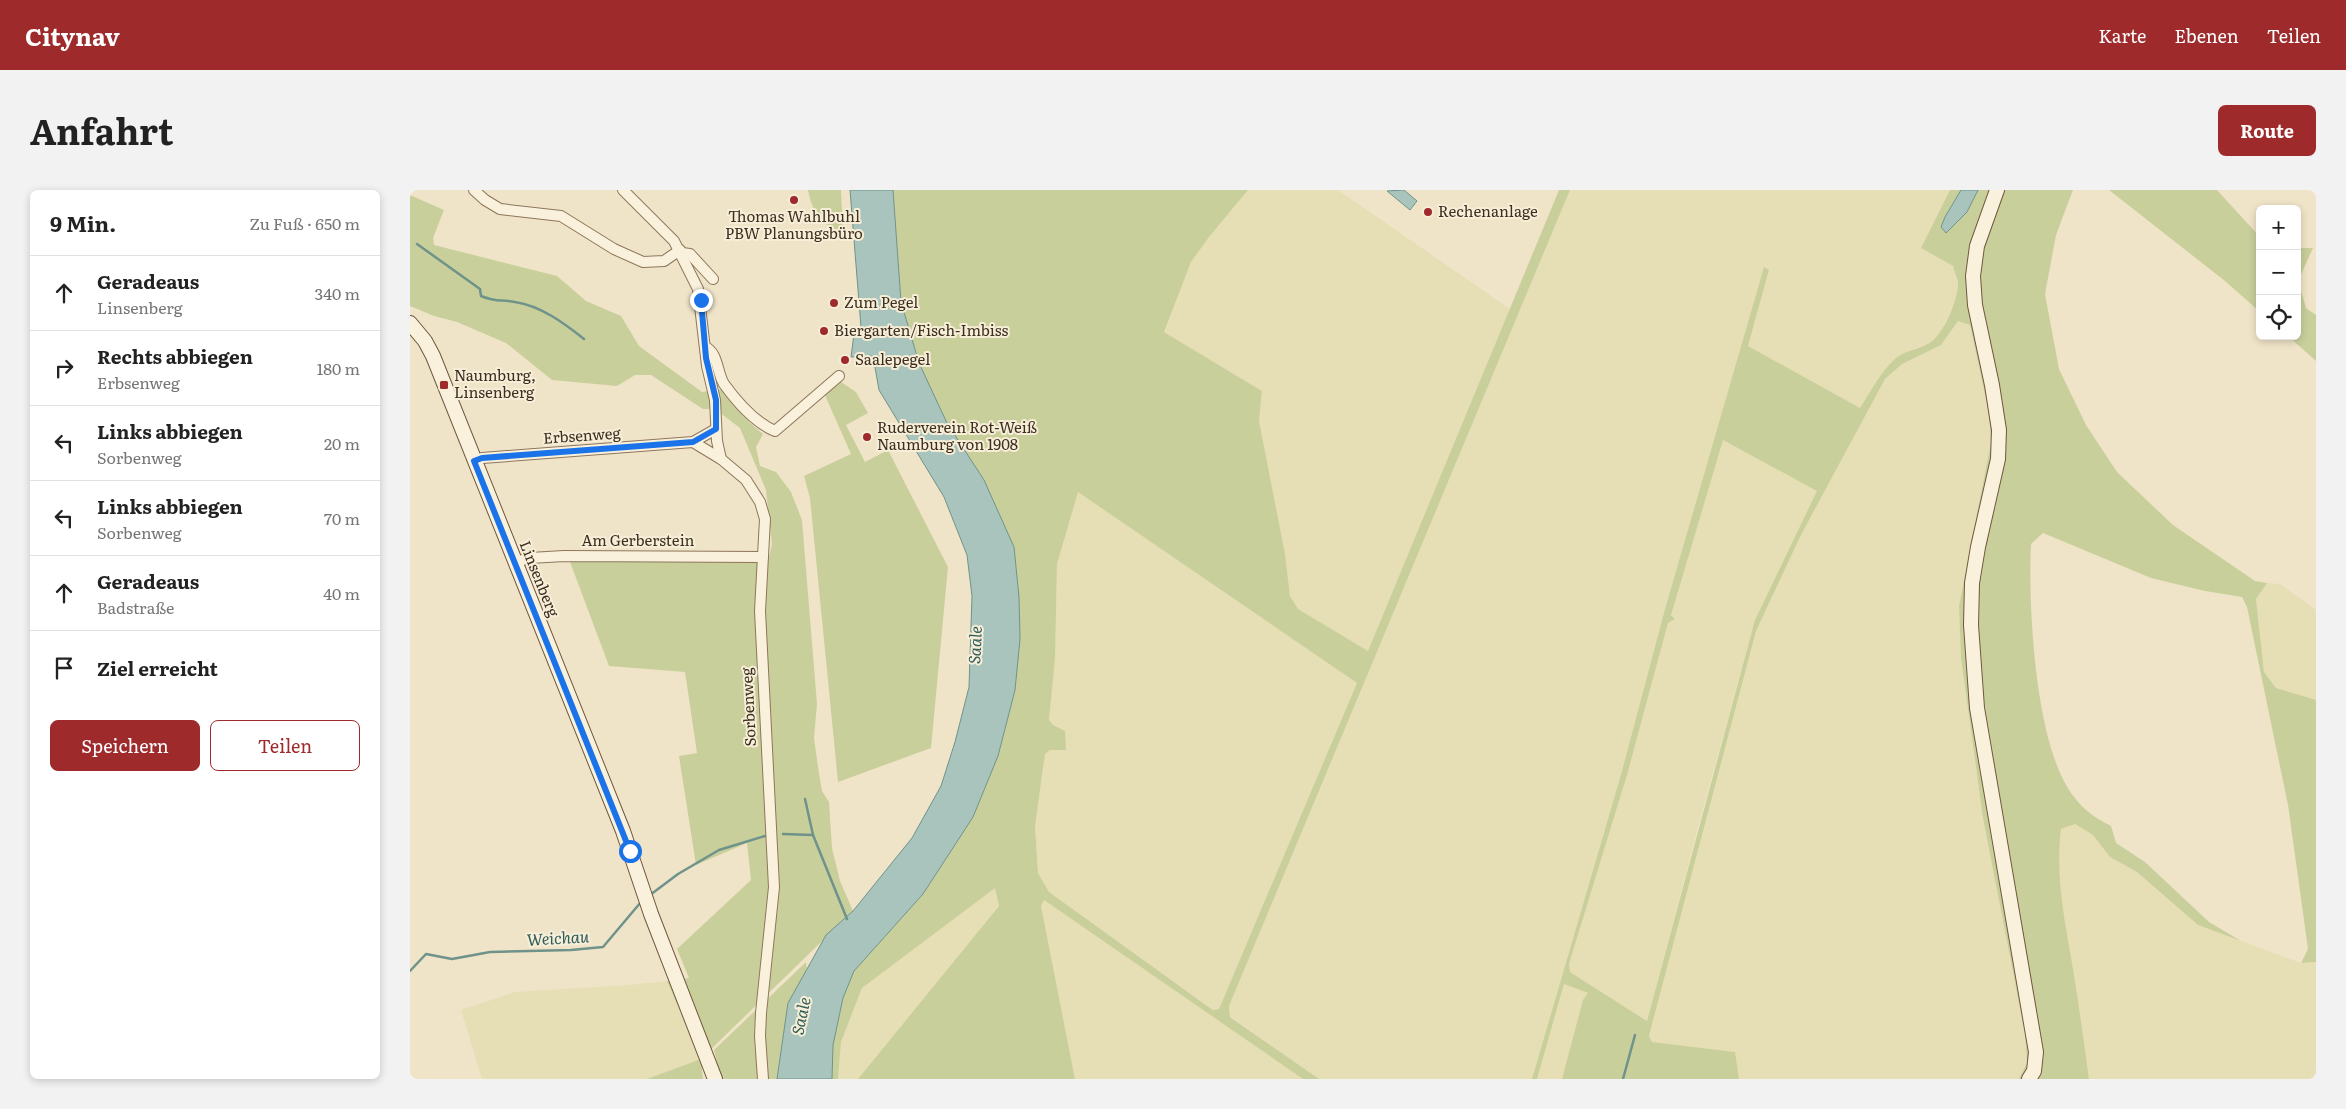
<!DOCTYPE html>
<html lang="de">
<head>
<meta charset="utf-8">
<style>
	:root { --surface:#fff; --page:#f2f2f2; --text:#222; --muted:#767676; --line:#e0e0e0; --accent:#9e2a2b }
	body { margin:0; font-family:Literata,serif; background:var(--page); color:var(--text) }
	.controls { position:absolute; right:15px; top:15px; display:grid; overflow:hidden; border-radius:8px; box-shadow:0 2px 8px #0003 }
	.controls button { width:45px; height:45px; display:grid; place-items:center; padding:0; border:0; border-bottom:1px solid var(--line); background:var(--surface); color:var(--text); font:25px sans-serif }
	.stop { position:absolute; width:15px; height:15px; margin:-11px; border:4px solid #1a73e8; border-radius:50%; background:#fff }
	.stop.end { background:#1a73e8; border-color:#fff; box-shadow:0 1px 5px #0008 }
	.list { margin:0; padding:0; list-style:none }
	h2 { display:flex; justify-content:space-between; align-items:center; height:65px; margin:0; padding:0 20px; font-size:21px }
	h2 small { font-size:16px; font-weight:400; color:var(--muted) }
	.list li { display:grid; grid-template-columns:32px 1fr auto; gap:15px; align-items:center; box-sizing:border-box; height:75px; padding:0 20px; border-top:1px solid var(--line) }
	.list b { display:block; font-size:19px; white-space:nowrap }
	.list p { margin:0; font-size:16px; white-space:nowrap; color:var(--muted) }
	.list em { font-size:16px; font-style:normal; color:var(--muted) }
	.actions { display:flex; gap:10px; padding:15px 20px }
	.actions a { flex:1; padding:11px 0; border:1px solid var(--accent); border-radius:8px; text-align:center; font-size:18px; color:var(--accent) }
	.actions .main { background:var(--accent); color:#fff }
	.icon { flex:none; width:28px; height:28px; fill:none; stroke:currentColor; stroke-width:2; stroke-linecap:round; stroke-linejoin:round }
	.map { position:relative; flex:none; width:1906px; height:889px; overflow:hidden; border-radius:8px }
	header { display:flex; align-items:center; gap:30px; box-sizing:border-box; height:70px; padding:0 25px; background:var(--accent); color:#fff }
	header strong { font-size:24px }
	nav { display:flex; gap:28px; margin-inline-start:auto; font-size:18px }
	.intro { display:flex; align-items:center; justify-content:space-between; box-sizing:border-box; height:120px; padding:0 30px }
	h1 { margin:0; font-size:35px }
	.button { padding:12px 22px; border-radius:8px; background:var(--accent); color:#fff; font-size:18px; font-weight:700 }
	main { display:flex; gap:30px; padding:0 30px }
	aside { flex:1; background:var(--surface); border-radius:8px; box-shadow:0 2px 8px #0003 }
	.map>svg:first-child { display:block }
</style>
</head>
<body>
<header>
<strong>Citynav</strong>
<nav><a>Karte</a><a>Ebenen</a><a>Teilen</a></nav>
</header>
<div class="intro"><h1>Anfahrt</h1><a class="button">Route</a></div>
<main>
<aside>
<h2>9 Min.<small>Zu Fuß · 650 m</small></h2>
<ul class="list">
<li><svg class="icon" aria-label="ahead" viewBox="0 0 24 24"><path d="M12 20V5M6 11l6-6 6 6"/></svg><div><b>Geradeaus</b><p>Linsenberg</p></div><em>340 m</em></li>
<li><svg class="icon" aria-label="right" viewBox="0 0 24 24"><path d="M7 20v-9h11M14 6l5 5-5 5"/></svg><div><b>Rechts abbiegen</b><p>Erbsenweg</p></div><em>180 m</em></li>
<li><svg class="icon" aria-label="left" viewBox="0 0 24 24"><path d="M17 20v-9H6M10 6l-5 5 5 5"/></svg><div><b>Links abbiegen</b><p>Sorbenweg</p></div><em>20 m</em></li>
<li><svg class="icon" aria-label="left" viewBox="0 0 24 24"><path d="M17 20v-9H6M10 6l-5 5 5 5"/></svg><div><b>Links abbiegen</b><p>Sorbenweg</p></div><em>70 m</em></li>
<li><svg class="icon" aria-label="ahead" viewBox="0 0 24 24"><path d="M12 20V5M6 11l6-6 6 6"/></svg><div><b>Geradeaus</b><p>Badstraße</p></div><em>40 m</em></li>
<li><svg class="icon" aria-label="arrive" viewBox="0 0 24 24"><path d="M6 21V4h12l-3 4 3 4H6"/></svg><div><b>Ziel erreicht</b></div></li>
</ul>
<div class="actions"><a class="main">Speichern</a><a>Teilen</a></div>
</aside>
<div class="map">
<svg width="1906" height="889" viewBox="0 0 1906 889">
	<rect width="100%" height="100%" fill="#f0e4c8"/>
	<g fill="#e6deb5">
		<polygon points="838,0 928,0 1100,119 958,461 888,419 880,406 875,364 849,231 852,201 754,142 781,72 799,47"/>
		<polygon points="1160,0 1540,0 1511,58 1543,76 1548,93 1546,110 1530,143 1521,152 1505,158 1472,183 1450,218 1338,156 1359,80 1354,78 1255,419 1212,581 1122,889 909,889 820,826 819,816"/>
		<polygon points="1548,131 1560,135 1579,222 1581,252 1549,416 1551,468 1573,628 1615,844 1618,873 1609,889 1329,889 1324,862 1242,852 1239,847 1346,441 1391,345 1475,189 1492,174 1531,155"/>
		<polygon points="1313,250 1408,301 1345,430 1292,622 1237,831 1160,782 1159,774 1217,585 1258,433 1265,429 1261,425 1270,388"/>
		<polygon points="667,301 947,493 809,819 804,820 639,702 628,683 625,636 635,564 640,560 655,560 639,530 645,468 647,374"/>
		<polygon points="1857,393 1870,394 1906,420 1906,510 1866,498 1854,482 1846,408"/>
		<polygon points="1665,634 1684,645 1700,667 1727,682 1788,735 1891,773 1906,772 1906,889 1679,889 1671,830 1649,700 1648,660 1651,639"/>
		<polygon points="585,697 589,716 448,889 428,889 431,852 452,798"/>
		<polygon points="634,710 837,850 893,889 665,889 631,716"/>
		<polygon points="257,791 291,869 237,889 72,889 51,820 105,802 219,795"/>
		<polygon points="1154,794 1178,803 1152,889 1127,889"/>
	</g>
	<g fill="#c9cf9b" fill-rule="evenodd">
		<path d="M 398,0 L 431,0 L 433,42 C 411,36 402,22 398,0 Z"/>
		<path d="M 483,0 L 838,0 L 799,47 L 781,72 L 754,142 L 852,201 L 849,231 L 875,364 L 880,406 L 888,419 L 958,461 L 1149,0 L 1160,0 L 819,816 L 820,827 L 909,889 L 893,889 L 634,710 L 631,716 L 665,889 L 448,889 L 589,716 L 585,698 L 452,798 L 431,852 L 428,889 L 422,889 L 423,855 L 433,808 L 444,781 L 513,704 L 563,627 L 588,566 L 605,500 L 574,290 L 537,234 L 509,173 L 491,112 ZM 668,302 L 947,493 L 809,819 L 803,820 L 639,702 L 628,683 L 625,636 L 635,564 L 640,560 L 656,560 L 655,541 L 643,535 L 639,530 L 645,468 L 647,374 Z"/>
		<path d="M 1540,0 L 1551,0 L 1535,27 L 1557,22 L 1568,0 L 1663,0 L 1646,45 L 1635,104 L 1649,179 L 1676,235 L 1707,282 L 1763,335 L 1845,391 L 1857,393 L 1846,409 L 1854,482 L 1866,498 L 1906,510 L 1906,772 L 1891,773 L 1898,759 L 1878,615 L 1837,417 L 1832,407 L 1795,401 L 1741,388 L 1633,343 L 1621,354 C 1618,416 1625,547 1659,600 C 1670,617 1683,627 1701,636 L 1706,653 L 1735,672 L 1799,732 L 1831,751 L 1788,735 L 1727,682 L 1700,667 L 1683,645 L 1665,634 L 1651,639 C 1645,687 1655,732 1663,779 C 1669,816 1674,852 1679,889 L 1609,889 L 1617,873 L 1615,844 L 1573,628 L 1551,468 L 1549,416 L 1581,252 L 1579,223 L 1560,135 L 1548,131 L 1531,155 L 1492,174 L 1475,189 L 1391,345 L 1346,441 L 1239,846 L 1242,852 L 1325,862 L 1329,889 L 1152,889 L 1173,810 L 1178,803 L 1154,794 L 1127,889 L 1122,889 L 1212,581 L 1255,419 L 1354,77 L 1359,80 L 1338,156 L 1450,218 C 1461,201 1471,181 1486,168 C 1497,160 1510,159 1521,152 C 1534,143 1548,109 1548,94 C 1548,88 1544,82 1543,76 L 1511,58 ZM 1313,250 L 1407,301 L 1345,430 L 1237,831 L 1160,782 L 1159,774 L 1217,585 L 1258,433 L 1265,429 L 1261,425 Z"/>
		<polygon points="1699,0 1807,0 1850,47 1850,122 1815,91"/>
		<polygon points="0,5 34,20 23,48 24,55 147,86 176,111 211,126 229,156 292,202 313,199 339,232 353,244 346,257 350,276 366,282 381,302 392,330 407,514 404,548 408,577 412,601 419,612 422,658 430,691 443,721 291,869 293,889 237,889 291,869 257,791 279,788 267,759 341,690 337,653 286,675 269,566 287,563 275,482 199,476 160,372 358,372 362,354 356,300 330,238 305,219 293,219 241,185 225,185 207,196 142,190 96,153 47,132 24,126 0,116"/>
		<polygon points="1887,58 1903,58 1888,91 1896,118 1906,125 1906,171 1878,146 1887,146"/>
		<polygon points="428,190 446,202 458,223 436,235 455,272 478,260 538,377 521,558 428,592 400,308 394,286 441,264 414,203"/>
		<polygon points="396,772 397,783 378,813 367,889 311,889 304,860"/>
	</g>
	<g fill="#a9c4bc" stroke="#6f938a">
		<polygon points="440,0 483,0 491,112 509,173 537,233 574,290 604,357 609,407 610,449 605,500 588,566 563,627 513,704 444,781 433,808 423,855 422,889 367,889 378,813 416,745 443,721 502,648 531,596 545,552 559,497 562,406 557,365 534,307 469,200 463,166 441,167 444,144 451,137"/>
		<polygon points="994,0 1007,11 1000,20 977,1"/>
		<polygon points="1551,0 1568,0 1557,22 1536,43 1531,37 1535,27"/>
	</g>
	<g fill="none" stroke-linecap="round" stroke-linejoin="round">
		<g stroke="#6f938a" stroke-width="2.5">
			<path d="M 7,54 L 70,99 L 71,106 C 88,113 90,109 105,112 C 131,116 154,133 174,149"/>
			<polyline points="395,609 403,645 437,729"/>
			<polyline points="373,644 403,645"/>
			<polyline points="240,705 268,684 309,660 355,646"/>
			<polyline points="0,781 16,764 42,769 80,762 161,760 193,757 231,712"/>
			<polyline points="1213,889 1225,845"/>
		</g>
		<g stroke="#8d765c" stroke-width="12">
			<g id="street">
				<polyline points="64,0 75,10 90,19 151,26 204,59 233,72 254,71 270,60"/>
				<polyline points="213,0 264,51 288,99 297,176 305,210 307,251 311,269"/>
				<polyline points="272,63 280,64 303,89"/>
				<path d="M 295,157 C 308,162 307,183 314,194 C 327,212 344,232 365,241 L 429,186"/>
				<polyline points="283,252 311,269 336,290 350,312 355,329 350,421 364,697 351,823 350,846 353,889"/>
				<polyline points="64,271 72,268 283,252 306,239"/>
				<polyline points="105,372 120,368 154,366 353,367"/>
			</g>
		</g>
		<g stroke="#6f573f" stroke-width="16">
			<g id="secondary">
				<polyline points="1587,0 1567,56 1563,86 1565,115 1582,195 1589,240 1588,269 1568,357 1562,393 1561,435 1567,518 1626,862 1624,881 1619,889"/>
				<polyline points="0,133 15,151 23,166 213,641 241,724 305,889"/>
			</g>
		</g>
		<use href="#street" stroke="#faf1dc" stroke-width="10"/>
		<use href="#secondary" stroke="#faf1dc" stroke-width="14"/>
	</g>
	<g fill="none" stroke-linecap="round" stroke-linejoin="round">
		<polyline stroke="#1a73e8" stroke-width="6" points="220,661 64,271 72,268 283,252 306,239 306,210 296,168 291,110"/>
	</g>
	<g fill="#9e2a2b" stroke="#f7eed8" stroke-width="2">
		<circle cx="384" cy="10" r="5"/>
		<circle cx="1018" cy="22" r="5"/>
		<circle cx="424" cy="113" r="5"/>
		<circle cx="414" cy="141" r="5"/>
		<circle cx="435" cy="170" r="5"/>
		<rect x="29" y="190" width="10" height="10" rx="2.5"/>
		<circle cx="457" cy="247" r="5"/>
	</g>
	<g text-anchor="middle" stroke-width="4" stroke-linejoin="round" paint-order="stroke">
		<g font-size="15" fill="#3d2e20" stroke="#f7eed8" text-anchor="start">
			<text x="1028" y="27">Rechenanlage</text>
			<text x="384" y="32" text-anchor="middle">Thomas Wahlbuhl<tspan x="384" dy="17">PBW Planungsbüro</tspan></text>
			<text x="434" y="118">Zum Pegel</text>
			<text x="424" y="146">Biergarten/Fisch-Imbiss</text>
			<text x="445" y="175">Saalepegel</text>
			<text x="44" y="191">Naumburg,<tspan x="44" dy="17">Linsenberg</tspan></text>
			<text x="467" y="243">Ruderverein Rot-Weiß<tspan x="467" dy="17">Naumburg von 1908</tspan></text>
		</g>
		<g font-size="15" fill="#3d2e20" stroke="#f7eed8">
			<text transform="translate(172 246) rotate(-4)" y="5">Erbsenweg</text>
			<text x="228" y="356">Am Gerberstein</text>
			<text transform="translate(129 389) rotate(68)" y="5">Linsenberg</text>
			<text transform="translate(339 517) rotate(-93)" y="5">Sorbenweg</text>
		</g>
		<g font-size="16" font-style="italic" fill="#2f5d5a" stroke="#f7eed8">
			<text transform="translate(565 455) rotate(-87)" y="6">Saale</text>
			<text transform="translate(148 748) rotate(-3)" y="6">Weichau</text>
			<text transform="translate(391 826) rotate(-78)" y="6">Saale</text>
		</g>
	</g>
</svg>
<div class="controls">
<button>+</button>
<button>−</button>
<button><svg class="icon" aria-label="locate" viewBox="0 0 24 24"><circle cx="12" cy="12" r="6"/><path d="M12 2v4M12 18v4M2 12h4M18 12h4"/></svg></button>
</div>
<div class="stop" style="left:220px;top:661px"></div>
<div class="stop end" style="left:291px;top:110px"></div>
</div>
</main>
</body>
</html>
